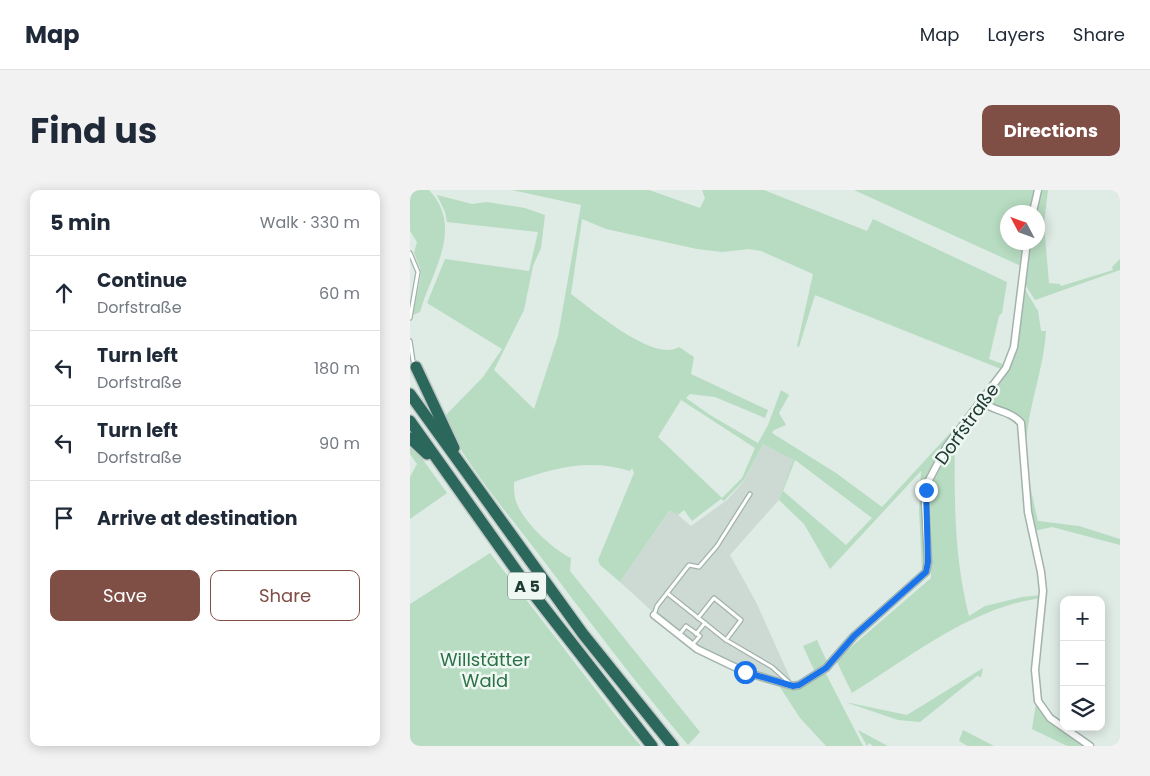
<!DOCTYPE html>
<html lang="en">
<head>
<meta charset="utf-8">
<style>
	:root { --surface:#fff; --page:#f2f2f3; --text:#1f2937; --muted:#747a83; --line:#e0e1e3; --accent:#7f4e44 }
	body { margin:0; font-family:Poppins,sans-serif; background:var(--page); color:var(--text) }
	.controls { position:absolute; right:15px; bottom:15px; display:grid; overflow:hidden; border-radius:10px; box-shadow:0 2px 12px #0003 }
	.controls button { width:45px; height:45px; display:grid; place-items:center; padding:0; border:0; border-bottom:1px solid var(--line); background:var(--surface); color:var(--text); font:25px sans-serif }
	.compass { position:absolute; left:590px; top:15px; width:45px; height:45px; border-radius:50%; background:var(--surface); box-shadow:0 2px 12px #0003; rotate:311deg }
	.stop { position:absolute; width:15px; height:15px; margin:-11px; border:4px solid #1a73e8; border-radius:50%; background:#fff }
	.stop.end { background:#1a73e8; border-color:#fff; box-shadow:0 1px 5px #0008 }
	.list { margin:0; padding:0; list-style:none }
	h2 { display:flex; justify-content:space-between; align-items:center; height:65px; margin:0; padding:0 20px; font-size:21px }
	h2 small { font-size:16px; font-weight:400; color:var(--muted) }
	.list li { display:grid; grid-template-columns:32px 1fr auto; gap:15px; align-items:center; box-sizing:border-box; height:75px; padding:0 20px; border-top:1px solid var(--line) }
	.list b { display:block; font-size:19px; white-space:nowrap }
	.list p { margin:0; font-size:16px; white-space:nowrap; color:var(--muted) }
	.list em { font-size:16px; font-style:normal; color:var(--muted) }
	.actions { display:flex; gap:10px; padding:15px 20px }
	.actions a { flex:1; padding:11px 0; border:1px solid var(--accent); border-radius:10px; text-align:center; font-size:18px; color:var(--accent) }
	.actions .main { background:var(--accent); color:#fff }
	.icon { flex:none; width:28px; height:28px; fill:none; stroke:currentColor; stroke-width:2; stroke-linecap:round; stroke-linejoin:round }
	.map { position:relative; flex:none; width:710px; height:556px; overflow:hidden; border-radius:10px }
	header { display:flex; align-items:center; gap:30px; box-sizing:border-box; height:70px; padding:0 25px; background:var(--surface); border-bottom:1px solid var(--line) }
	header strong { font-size:24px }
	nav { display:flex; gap:28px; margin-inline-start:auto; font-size:18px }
	.intro { display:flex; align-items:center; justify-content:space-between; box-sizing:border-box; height:120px; padding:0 30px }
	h1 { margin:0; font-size:35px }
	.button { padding:12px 22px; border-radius:10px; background:var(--accent); color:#fff; font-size:18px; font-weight:700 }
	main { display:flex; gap:30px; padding:0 30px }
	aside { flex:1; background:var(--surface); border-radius:10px; box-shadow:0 2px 12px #0003 }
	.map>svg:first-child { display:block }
</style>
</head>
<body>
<header>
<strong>Map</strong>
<nav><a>Map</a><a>Layers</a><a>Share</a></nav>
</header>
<div class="intro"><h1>Find us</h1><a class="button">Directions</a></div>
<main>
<aside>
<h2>5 min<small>Walk · 330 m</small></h2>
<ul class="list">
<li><svg class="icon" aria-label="ahead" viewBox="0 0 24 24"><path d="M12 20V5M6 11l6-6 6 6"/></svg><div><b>Continue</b><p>Dorfstraße</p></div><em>60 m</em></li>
<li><svg class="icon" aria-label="left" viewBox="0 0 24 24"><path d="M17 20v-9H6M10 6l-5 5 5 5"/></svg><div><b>Turn left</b><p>Dorfstraße</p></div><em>180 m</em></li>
<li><svg class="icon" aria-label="left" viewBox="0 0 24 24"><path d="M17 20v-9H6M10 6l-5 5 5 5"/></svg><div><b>Turn left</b><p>Dorfstraße</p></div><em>90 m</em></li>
<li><svg class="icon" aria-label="arrive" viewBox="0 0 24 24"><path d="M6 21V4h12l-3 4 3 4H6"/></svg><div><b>Arrive at destination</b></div></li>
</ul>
<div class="actions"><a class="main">Save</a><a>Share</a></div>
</aside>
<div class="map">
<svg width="710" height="556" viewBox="0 0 710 556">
	<rect width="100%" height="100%" fill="#dfebe5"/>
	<polygon fill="#cddad4" points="353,254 383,270 369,310 320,365 346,412 381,490 336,478 289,457 244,423 210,392 261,319 281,336 317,310 334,291"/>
	<g fill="#b7dcc1" fill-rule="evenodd">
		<path d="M 0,0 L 19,0 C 55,38 21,82 10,122 L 3,125 L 11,84 L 10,78 L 4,63 L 7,52 L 0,41 Z"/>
		<path d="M 102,0 L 239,0 L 290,18 L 295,8 L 292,0 L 354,0 L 457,41 L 463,29 L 597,92 L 592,123 L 589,126 L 579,169 L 593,174 L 591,179 L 405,105 L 389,157 L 387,156 L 403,84 L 351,61 L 339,59 L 312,62 L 287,59 L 196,39 L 172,29 L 161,104 C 183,120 244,173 269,157 L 284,167 L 281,184 L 358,220 L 355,228 L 305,207 L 280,204 L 276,208 L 300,225 L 348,253 L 358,235 L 371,200 L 379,205 L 369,223 L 376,235 L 364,240 L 362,243 L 426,283 L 472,317 L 541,242 L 543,243 L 517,290 L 516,366 L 512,380 L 509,320 L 511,281 L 420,379 L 394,334 L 369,310 L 383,270 L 353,254 L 334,290 L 314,311 L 311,309 L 282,331 L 274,320 L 268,325 L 260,320 L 210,392 L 190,375 L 188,370 L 224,283 L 222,278 L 220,281 C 179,268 143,278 104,292 C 104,297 104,303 105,308 C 110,329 142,359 161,368 L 160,381 L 290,542 L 278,555 C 225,492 176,427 127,362 C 94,319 58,277 33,228 L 73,187 L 92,159 L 17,113 L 35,69 L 119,81 L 128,42 L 37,32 L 35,22 L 27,5 L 62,14 L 77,12 L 115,18 L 135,25 L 131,58 L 123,76 L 114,120 L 84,180 L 124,219 L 148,146 L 171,15 ZM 271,210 L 345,258 L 332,288 L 312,308 L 248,247 ZM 385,270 L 462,328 L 436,355 L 373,301 Z"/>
		<polygon points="444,0 626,0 621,22 598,22 598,52 615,53 611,76"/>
		<polygon points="631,0 638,0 634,35 639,93 650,94 651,96 703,80 702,77 710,69 710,80 625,110 614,93 619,53 628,52 628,22 624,22"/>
		<path d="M 613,96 L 628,121 L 631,141 L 636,141 C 634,174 623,203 618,236 C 613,266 621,302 628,331 L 669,336 L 710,349 L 710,355 L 642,337 L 624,341 L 619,322 L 612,235 L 577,212 C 604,180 606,137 613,96 Z"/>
		<path d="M 545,247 C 544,308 544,367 559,426 L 575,416 L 612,407 L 631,405 L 631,408 C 560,418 502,466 442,503 L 426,470 L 521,388 L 519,300 Z"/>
		<polygon points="0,252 37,303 0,329 0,287 7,274 0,264"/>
		<polygon points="80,363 213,535 231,556 0,556 0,414"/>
		<polygon points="407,450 417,472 405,482 393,456"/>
		<polygon points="573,478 571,487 567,486 510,532 488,530 435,512 497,525"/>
		<polygon points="415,482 453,556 416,556 390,528 368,494 382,500"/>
		<polygon points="626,513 678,556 657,556 622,539"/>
		<polygon points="448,540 478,556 463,556 459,553 457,556"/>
		<polygon points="553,540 584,556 558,556 549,551"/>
	</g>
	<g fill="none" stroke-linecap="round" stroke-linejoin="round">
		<g stroke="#a2b3ac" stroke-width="5.5">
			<g id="lane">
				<polyline points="0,63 8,82 0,128"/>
				<polyline points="0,151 3,171"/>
				<polyline points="257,403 316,450 362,477 381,494"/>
				<polyline points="244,425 247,416 279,375 289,377 307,356 340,304"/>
				<polyline points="288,428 304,408 331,430 316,450"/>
				<polyline points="286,444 295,433"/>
				<polyline points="269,445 276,436 290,446 282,455"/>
			</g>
		</g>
		<g stroke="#a2b3ac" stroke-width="9">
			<g id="street">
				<polyline points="623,22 628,0"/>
				<path d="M 571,211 C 584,222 600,220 611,233 L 618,322 L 631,382 L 633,401 L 625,480 L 628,511 L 640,528 L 680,556"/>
				<polyline points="244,425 287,459 335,482 383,496 389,495 416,478 444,446 516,382 518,372 515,313 519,290 537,256 596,178 604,157 617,52"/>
			</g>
		</g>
		<g stroke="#c1c8c6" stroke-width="14">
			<g id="highway">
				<polyline points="6,177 44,258"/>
				<polyline points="0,204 173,444 263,556"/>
				<polyline points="0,231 118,397 242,556"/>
				<polyline points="0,248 17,264"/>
			</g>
		</g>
		<use href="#lane" stroke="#fff" stroke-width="3"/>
		<use href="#street" stroke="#fff" stroke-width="6"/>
		<use href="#highway" stroke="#2b675b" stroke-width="11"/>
	</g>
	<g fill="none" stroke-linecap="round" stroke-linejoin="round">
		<polyline stroke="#1a73e8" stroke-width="6" points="335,482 383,496 389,495 416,478 444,446 516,382 518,372 516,300"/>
	</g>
	<g text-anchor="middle" stroke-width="5" stroke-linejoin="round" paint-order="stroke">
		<rect fill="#eff7f3" stroke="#5e736d" stroke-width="1" x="98" y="382.5" width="38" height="27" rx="4"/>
		<g font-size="16" font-weight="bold" fill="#203b34">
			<text x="117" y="402">A 5</text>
		</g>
		<g font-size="18" fill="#203b34" stroke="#eff7f3">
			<text transform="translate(557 234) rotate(-54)" y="6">Dorfstraße</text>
		</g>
		<g font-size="18" fill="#2a7246" stroke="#eff7f3">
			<text x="75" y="476">Willstätter<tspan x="75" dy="21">Wald</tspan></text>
		</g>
	</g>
</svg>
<div class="controls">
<button>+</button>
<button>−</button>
<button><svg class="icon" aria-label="layers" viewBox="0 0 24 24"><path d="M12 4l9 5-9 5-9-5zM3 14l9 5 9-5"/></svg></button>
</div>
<svg class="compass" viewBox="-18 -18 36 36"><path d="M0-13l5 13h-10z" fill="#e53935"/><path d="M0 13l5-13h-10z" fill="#747a83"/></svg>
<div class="stop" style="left:335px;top:482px"></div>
<div class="stop end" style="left:516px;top:300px"></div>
</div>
</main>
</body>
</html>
